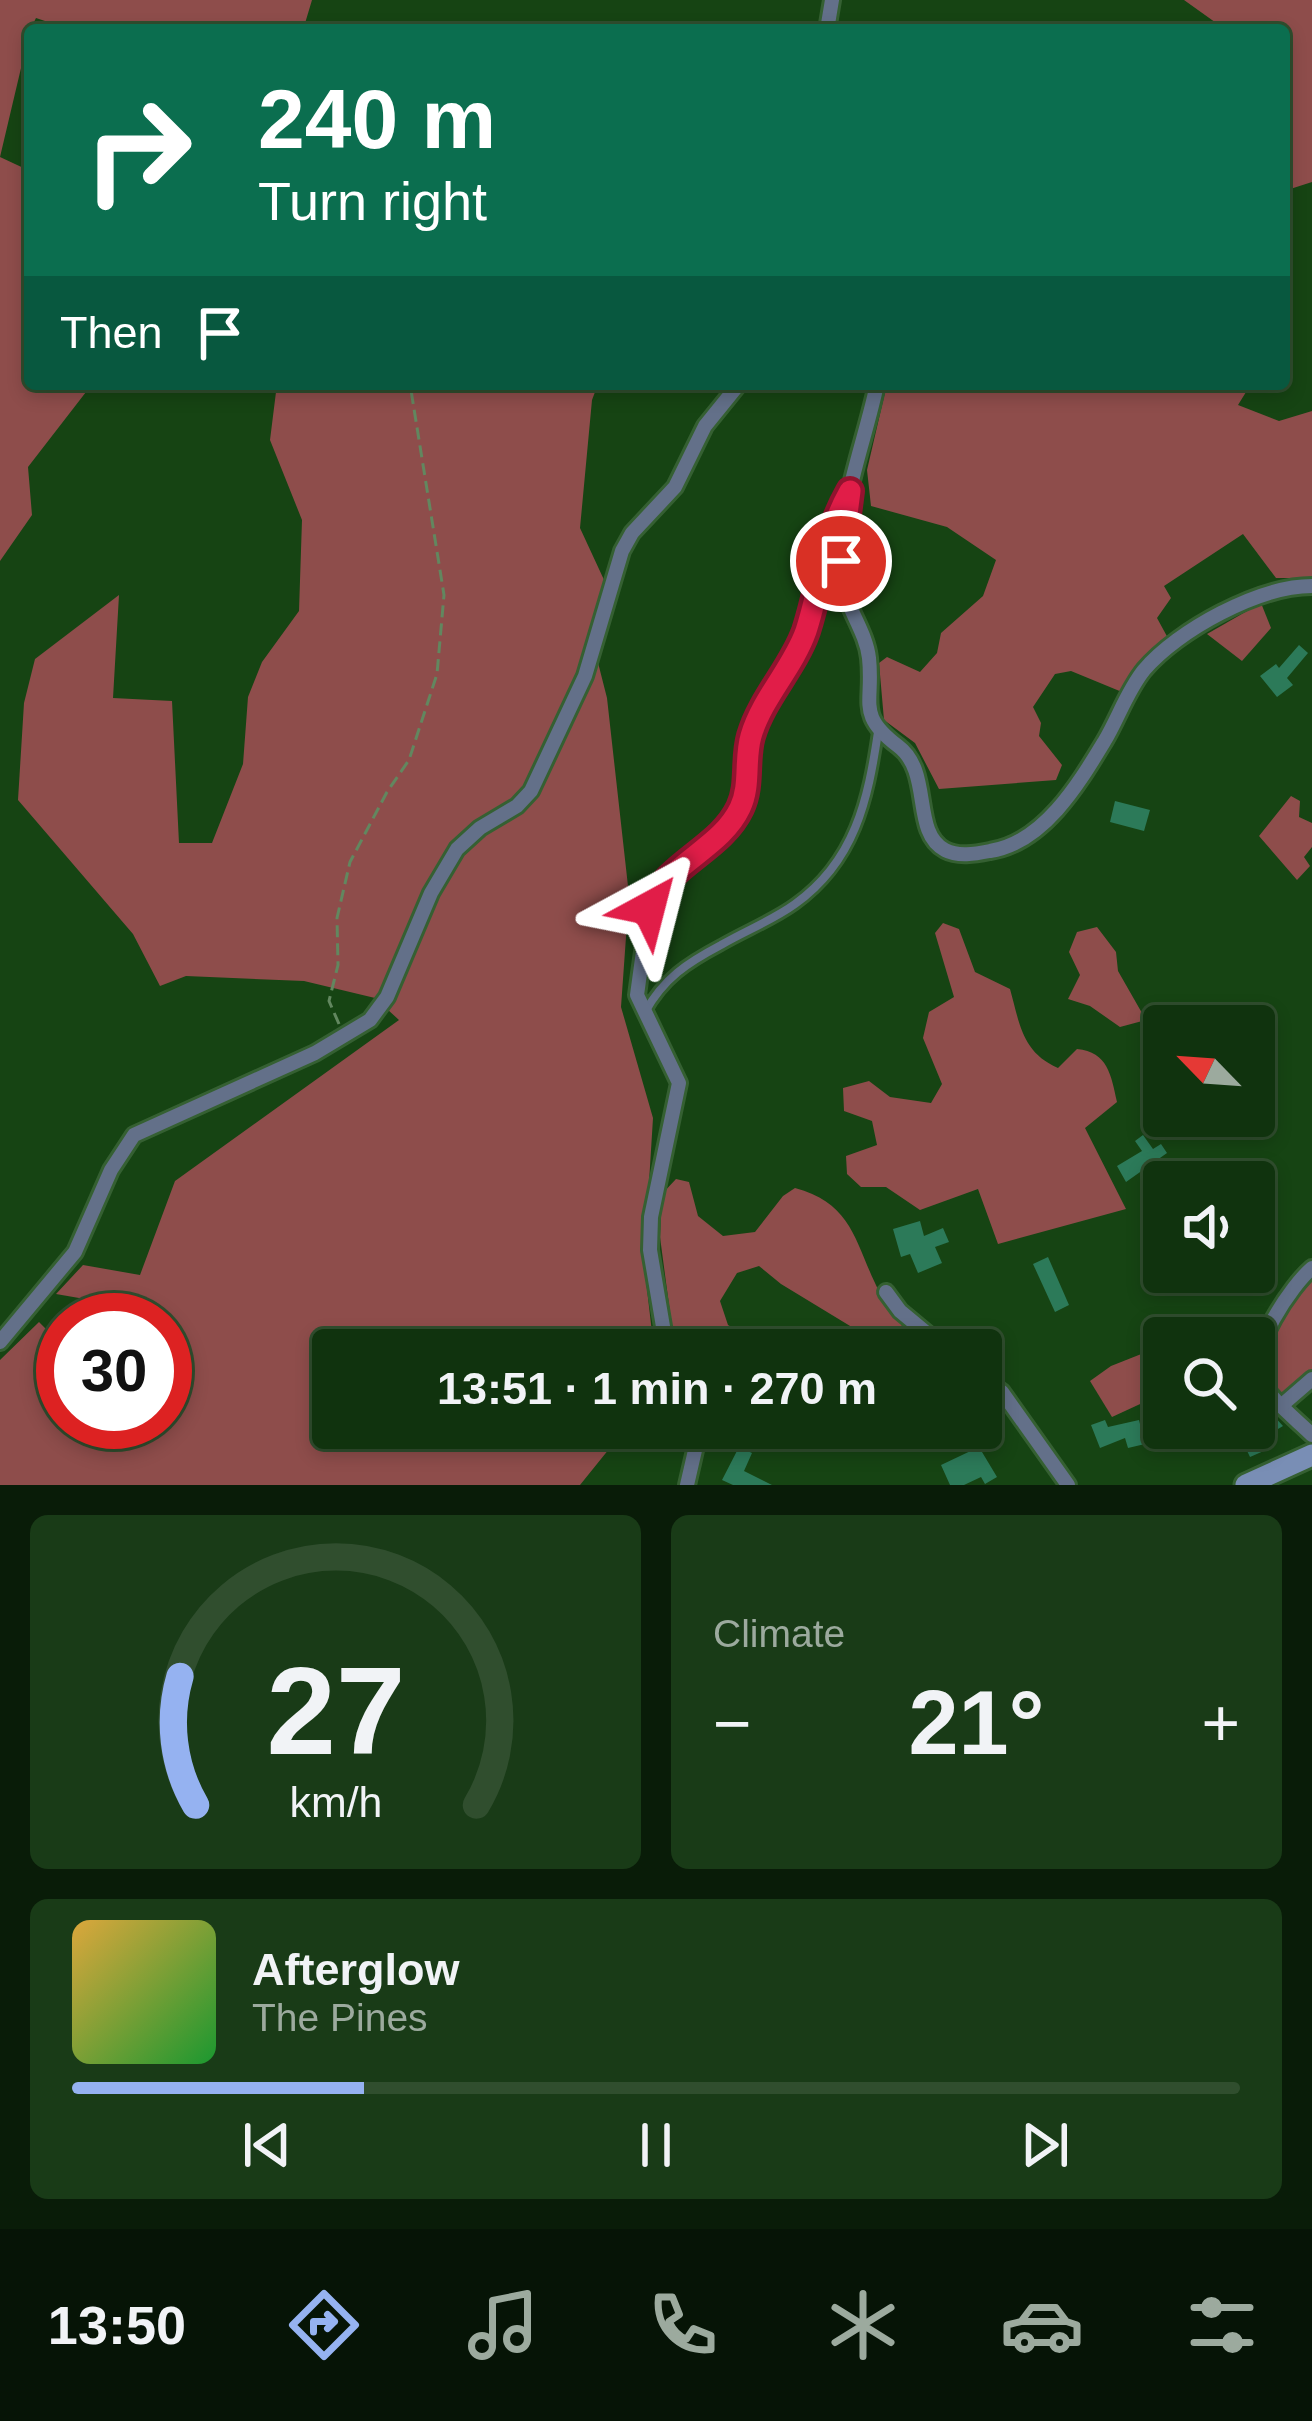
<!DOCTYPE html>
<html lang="en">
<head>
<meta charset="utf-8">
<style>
  body { margin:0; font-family:Helvetica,sans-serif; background:#193b17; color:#f1f3f6; height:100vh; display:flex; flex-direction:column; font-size:45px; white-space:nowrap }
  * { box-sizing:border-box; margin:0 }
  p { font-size:39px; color:#9caa9e }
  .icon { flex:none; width:66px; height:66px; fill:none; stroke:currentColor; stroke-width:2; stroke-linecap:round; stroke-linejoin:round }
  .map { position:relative; height:1485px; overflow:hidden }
  .sheet { display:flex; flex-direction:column; gap:30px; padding:30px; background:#091c08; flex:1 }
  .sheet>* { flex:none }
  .guide { position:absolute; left:24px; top:24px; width:1266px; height:366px; border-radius:12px; box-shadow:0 6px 18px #0003,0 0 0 3px #304e2e; background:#0b6e4f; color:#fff; overflow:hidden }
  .needle { width:78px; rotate:295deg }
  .fabs { position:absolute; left:1143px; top:1005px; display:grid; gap:24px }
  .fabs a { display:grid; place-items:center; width:132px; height:132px; border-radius:12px; background:#10330e; box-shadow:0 6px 18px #0003,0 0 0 3px #304e2e; font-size:60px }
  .speed { position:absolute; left:36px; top:1293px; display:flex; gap:24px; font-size:60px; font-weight:700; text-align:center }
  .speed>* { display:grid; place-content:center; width:156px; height:156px; border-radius:50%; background:#10330e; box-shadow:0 6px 18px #0003,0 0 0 3px #304e2e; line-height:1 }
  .speed .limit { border:18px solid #d22; background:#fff; color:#111 }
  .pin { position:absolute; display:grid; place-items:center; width:102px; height:102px; color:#fff; margin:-51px; border:6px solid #fff; border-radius:50%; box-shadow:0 3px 12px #0007 }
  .me { position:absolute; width:132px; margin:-66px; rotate:38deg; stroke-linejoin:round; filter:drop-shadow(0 0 9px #0008) }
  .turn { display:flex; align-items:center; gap:42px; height:252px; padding:0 36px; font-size:54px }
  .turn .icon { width:156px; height:156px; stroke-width:2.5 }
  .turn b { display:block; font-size:84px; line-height:102px }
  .then { display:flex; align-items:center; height:114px; padding:0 36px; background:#0003; gap:24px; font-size:45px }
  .big { font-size:90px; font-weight:600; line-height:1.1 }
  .sheet .tile { flex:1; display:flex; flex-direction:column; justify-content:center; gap:18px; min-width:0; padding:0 42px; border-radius:18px; background:#193b17 }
  .sheet .dial { align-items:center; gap:0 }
  .dial svg { height:312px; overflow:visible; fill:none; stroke:#304e2e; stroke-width:7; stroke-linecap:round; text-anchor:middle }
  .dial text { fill:#f1f3f6; stroke:none }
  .song { display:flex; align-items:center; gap:36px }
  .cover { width:144px; height:144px; border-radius:18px; background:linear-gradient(135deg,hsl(40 70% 55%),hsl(130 70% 35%)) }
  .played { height:12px; border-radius:6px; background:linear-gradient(90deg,#95b2f1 25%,#304e2e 25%) }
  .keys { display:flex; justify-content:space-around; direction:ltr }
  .heat { display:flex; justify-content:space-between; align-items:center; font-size:66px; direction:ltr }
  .sheet .tiles { flex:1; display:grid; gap:30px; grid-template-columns:1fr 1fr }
  .tile:last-child { grid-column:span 2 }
  .trip { position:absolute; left:312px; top:1329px; width:690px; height:120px; border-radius:12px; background:#10330e; box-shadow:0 6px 18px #0003,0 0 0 3px #304e2e; font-weight:600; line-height:120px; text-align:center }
  .tabs { display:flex; height:192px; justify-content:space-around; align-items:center; background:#061406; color:#9caa9e }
  .tabs .icon { width:84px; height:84px }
  .tabs .on { color:#95b2f1 }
  .tabs b { font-size:54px; color:#f1f3f6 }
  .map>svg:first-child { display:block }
</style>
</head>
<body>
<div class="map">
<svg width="1312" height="1485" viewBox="0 0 1312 1485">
  <rect width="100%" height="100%" fill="#164413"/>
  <!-- green -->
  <g fill="#8e4d4b">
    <path d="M0,0H312L303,30H72L36,18L30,30L0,157L30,171V384H87L86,392L28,467L32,515L0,561Z"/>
    <path d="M1184,0H1312V182L1284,191V30H1226Z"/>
    <path d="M277,384H598L592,400L580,528L611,595L592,639L607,698L629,895L621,1007L653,1118L644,1263L654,1350H333V1428H626L580,1485H0V1360L39,1322L49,1332L63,1335V1422H165V1320H107L102,1302L56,1294L83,1265L140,1275L175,1181L399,1020L375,998L304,981L186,976L160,986L133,934L18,800L24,703L35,659L119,595L113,698L172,701L179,843H212L243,764L248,697L262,662L299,611L302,520L270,440Z"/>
    <path d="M887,384H1251L1238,405L1279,421L1312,411V578H1276L1243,534L1164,586L1171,598L1157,618L1169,640L1142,660L1122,692L1071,671L1055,674L1033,707L1041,723L1039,736L1062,765L1056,780L939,789L915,743L884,720L879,663L887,657L920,672L937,653L941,633L983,596L996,560L947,527L871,506L867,470Z"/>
    <path d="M1261,603L1271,628L1242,661L1207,634Z"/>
    <path d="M1291,796L1300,801L1299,817L1312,823V847L1304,857L1310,866L1297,880L1259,836Z"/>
    <path d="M943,923L959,929L975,972L1010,989C1020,1025 1022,1052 1058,1068L1077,1049C1108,1052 1111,1075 1117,1102L1085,1128L1126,1209L998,1244L978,1189L920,1210L886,1187H861L847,1174L846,1156L877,1145L872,1121L844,1111L843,1088L869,1081L890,1097L931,1103L942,1084L923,1038L929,1012L954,997L935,933Z"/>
    <path d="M1097,927L1116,952L1118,971L1146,1020L1120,1027L1090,1006L1068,999L1080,975L1069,952L1077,932Z"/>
    <path d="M676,1179L689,1182L698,1216L723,1236L755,1232L783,1196L795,1188C855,1204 855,1246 880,1293C885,1304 896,1314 904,1323L883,1346L781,1284L759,1266L737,1273L720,1301L728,1325L769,1350H675L660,1237L662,1194Z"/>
    <path d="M1312,1278V1371L1280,1396C1274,1389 1265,1381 1264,1372C1259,1341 1293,1300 1312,1278Z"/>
    <path d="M1164,1345V1393L1112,1417L1090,1381L1111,1366Z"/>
  </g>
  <!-- building -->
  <g fill="#2c7a59">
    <path d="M1299,645L1308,653L1287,678L1293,685L1277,697L1260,676L1276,664L1279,668Z"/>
    <path d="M1115,801L1150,810L1144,831L1110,822Z"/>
    <path d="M1143,1135L1153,1149L1161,1144L1167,1153L1126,1182L1117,1166L1142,1151L1135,1141Z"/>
    <path d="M920,1221L924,1236L943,1228L949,1242L935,1247L942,1263L918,1273L910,1254L901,1257L893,1229Z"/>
    <path d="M1048,1257L1069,1305L1055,1312L1033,1264Z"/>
    <path d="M1254,1394L1283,1426L1261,1439L1266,1450L1250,1457L1238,1432L1254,1428Z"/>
    <path d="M991,1413L1001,1435L971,1450L959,1428H981V1418Z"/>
    <path d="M1105,1420L1108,1427L1139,1420L1145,1444L1128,1448L1125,1438L1100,1448L1091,1425Z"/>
    <path d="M739,1447L752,1453L744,1471L772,1485H733L722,1480Z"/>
    <path d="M979,1447L997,1477L985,1484L981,1477L964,1485H950L941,1465Z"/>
  </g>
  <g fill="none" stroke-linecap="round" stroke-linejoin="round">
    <defs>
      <path id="service" d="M645,1012C664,978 687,963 721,945C745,931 773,920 795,904C855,861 868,800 878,732"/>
      <g id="minor">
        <path d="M827,30L832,0"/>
        <path d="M877,384C864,447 834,516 842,581C846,608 866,631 869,658C874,704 856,714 898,746C933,772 911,832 945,850C958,857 975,854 990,851C1043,843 1078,785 1104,742C1118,719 1127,691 1144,670C1178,630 1259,586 1312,586"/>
        <path d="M1312,1268C1291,1286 1248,1349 1260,1378C1269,1399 1296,1419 1312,1435"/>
        <path d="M886,1292L900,1311L947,1350"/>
        <path d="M0,1342L75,1252L111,1170L134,1135L315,1053L370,1020L387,997L431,893L457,849L480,828L517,806L531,791L585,676L622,551L632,533L675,487L705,426L739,384"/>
        <path d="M667,1350L650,1250L651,1217L679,1083L637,995L649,908L667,876L727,828L739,811L748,779L752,733L805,632L822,559L842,505"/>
        <path d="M981,1376L1002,1392L1068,1485"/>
        <path d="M1282,1405L1312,1379"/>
        <path d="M687,1485L696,1446L695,1428"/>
      </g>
      <path id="secondary" d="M1246,1485L1312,1455"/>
    </defs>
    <!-- service casing -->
    <use href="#service" stroke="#356032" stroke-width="14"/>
    <!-- minor casing -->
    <use href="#minor" stroke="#356032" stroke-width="20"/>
    <!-- secondary casing -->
    <use href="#secondary" stroke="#356032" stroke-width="27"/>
    <!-- path -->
    <path stroke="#62875f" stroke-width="3" stroke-dasharray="12 6" stroke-linecap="butt" d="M339,1024L329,1001L338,965L337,918L350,862L387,792L409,760L437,674L444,595L410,384"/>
    <!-- service -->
    <use href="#service" stroke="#637089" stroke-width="8"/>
    <!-- minor -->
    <use href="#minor" stroke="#637089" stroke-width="14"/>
    <!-- secondary -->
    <use href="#secondary" stroke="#798eb5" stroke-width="21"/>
  </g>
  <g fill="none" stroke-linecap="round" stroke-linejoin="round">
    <defs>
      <path id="route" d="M649,908C667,863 720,850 740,808C751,785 744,760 751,736C762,698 793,668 806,631C822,582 823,539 850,491L841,561"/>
    </defs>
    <!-- route casing -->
    <use href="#route" stroke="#92132f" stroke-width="30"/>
    <!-- route -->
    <use href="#route" stroke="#e11d48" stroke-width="21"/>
  </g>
</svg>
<div class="fabs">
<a><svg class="needle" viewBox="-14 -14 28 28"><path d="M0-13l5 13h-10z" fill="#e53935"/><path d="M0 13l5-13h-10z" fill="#9caa9e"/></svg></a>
<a><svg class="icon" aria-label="sound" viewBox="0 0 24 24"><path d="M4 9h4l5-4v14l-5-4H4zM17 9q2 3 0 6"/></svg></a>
<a><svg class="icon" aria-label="search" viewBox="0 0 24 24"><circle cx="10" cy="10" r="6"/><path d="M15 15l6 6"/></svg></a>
</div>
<div class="speed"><div class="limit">30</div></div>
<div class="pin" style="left:841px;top:561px;background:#d93025"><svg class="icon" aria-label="arrive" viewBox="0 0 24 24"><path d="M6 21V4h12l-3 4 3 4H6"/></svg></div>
<svg class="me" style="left:649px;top:908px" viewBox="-20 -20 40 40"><path d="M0-17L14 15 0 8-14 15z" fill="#e11d48" stroke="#fff" stroke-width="4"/></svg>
<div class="trip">13:51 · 1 min · 270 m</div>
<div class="guide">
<div class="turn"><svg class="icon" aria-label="right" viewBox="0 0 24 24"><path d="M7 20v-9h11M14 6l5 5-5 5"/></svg><div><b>240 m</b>Turn right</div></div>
<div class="then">Then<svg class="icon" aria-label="arrive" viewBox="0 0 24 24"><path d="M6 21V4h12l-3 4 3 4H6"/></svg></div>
</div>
</div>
<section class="sheet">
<div class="tiles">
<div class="tile dial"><svg viewBox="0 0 100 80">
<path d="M14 69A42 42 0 1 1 86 69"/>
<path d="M14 69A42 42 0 0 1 10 36" stroke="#95b2f1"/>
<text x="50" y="56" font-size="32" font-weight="700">27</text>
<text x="50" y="72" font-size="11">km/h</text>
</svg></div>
<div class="tile"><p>Climate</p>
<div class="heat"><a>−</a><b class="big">21°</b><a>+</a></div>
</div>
<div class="tile">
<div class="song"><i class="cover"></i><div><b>Afterglow</b><p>The Pines</p></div></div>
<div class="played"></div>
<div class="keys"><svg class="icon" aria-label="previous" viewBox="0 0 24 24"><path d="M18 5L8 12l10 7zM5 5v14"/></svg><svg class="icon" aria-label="pause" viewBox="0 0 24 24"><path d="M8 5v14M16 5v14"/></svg><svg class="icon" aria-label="next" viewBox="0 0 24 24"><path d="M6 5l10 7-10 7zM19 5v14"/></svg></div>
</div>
</div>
</section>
<nav class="tabs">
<b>13:50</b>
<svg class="icon on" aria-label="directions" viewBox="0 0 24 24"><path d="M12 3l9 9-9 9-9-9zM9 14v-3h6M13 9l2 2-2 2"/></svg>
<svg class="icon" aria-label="music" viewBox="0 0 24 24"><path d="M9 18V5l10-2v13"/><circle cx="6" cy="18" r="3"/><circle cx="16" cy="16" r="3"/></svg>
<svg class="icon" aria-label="phone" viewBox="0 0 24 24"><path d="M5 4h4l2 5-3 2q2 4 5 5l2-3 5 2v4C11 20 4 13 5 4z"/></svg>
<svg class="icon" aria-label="climate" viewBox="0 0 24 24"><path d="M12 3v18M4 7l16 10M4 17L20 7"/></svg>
<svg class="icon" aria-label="car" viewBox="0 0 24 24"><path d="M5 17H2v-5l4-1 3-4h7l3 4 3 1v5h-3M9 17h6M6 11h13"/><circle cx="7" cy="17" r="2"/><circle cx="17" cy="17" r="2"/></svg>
<svg class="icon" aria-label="filters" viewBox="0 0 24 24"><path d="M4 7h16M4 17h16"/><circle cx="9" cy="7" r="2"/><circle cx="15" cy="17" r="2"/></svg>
</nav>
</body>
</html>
